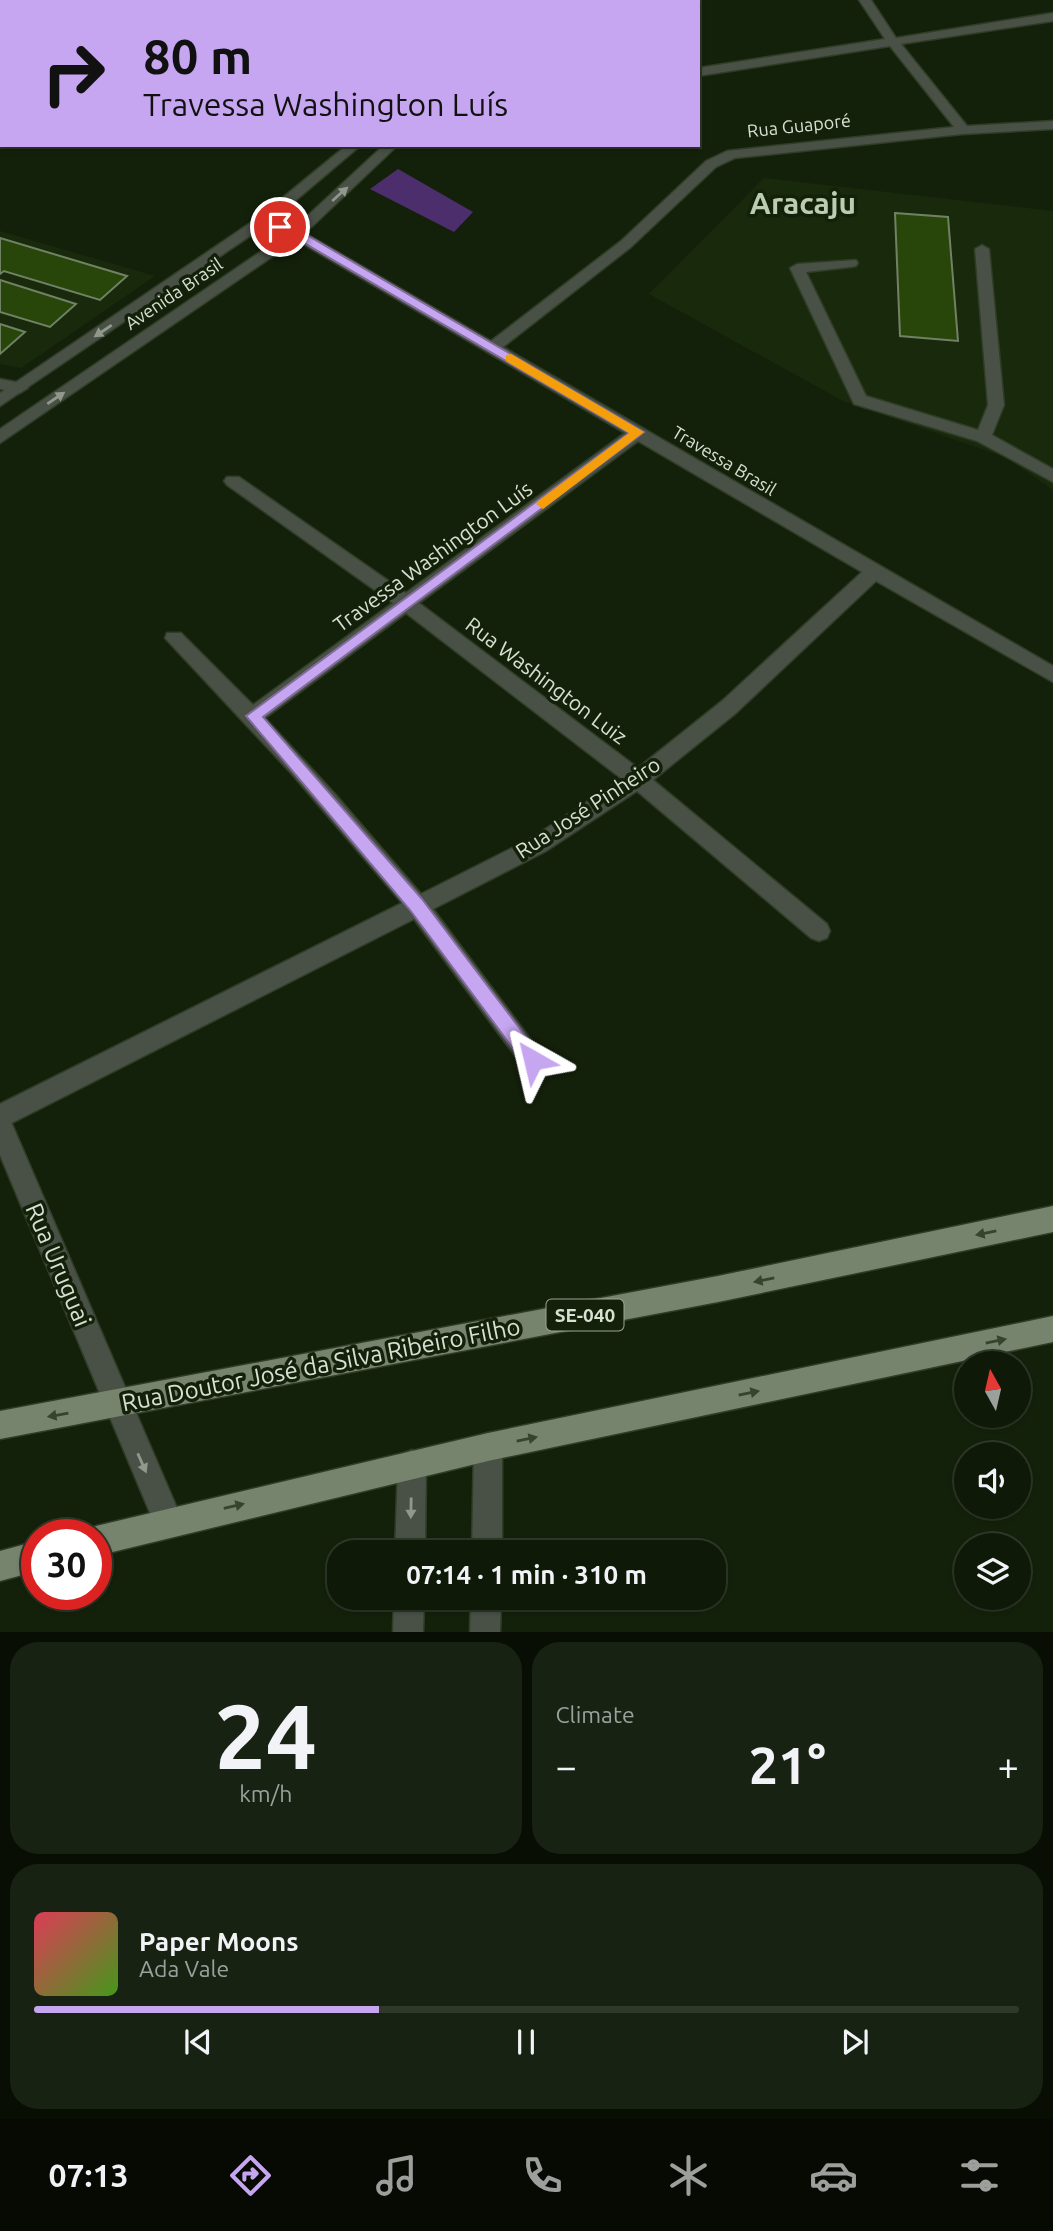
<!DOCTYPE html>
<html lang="en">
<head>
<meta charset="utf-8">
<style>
  body { margin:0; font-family:Ubuntu,sans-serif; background:#182212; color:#f1f3f6; height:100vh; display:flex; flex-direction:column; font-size:26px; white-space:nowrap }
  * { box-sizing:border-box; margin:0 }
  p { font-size:23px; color:#9ba09c }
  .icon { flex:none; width:38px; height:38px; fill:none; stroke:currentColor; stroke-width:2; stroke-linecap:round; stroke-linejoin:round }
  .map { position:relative; height:1632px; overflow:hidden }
  .sheet { display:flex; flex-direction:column; gap:10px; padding:10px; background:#080e04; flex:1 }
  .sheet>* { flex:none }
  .top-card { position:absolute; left:0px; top:0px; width:700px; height:147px; box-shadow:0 2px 5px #0004,0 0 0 2px #2f3829; background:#c6a6f0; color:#111; overflow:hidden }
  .needle { width:46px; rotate:352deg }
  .fabs { position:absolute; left:954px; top:1351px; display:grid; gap:14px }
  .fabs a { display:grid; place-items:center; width:77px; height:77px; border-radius:50%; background:#0f1908; box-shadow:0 2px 5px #0004,0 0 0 2px #2f3829; font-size:35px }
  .speed { position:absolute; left:21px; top:1519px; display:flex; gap:14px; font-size:35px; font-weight:700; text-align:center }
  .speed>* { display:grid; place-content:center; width:91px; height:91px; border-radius:50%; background:#0f1908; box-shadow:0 2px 5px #0004,0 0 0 2px #2f3829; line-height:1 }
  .speed .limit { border:10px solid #d22; background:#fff; color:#111 }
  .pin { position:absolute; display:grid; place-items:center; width:60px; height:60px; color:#fff; margin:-30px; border:4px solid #fff; border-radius:50%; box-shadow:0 2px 7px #0007 }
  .me { position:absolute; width:77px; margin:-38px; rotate:323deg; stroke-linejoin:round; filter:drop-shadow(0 0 5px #0008) }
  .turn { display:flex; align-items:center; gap:24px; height:147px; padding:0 28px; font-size:32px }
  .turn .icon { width:91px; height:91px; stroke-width:2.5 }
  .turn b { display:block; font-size:49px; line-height:60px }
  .big { font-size:52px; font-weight:700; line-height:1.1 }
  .sheet .card { flex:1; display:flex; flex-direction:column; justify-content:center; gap:10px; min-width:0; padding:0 24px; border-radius:28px; background:#182212 }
  .sheet .dial { align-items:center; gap:0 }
  .dial b { font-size:91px; line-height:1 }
  .song { display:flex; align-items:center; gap:21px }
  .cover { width:84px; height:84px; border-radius:10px; background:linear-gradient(135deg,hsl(350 70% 55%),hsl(100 70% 35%)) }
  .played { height:7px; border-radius:4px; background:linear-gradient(90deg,#c6a6f0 35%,#2f3829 35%) }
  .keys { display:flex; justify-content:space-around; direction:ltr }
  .heat { display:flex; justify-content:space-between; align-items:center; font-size:38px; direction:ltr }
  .sheet .tiles { flex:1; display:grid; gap:10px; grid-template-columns:1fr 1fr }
  .card:last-child { grid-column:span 2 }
  .trip { position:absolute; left:327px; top:1540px; width:399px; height:70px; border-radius:28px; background:#0f1908; box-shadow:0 2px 5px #0004,0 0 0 2px #2f3829; font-weight:700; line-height:70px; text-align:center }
  .tabs { display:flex; height:112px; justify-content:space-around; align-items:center; background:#060a03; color:#9ba09c }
  .tabs .icon { width:49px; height:49px }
  .tabs .current { color:#c6a6f0 }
  .tabs b { font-size:32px; color:#f1f3f6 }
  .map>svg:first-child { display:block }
</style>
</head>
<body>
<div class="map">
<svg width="1053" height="1633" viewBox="0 0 1053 1633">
  <rect width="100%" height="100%" fill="#14210a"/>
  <!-- built -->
  <g fill="#19290c">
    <path d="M764,178L1053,211V490L1005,457L843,401L649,294Z"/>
    <path d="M0,231L155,276L21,368L0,364Z"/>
  </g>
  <!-- green -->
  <path fill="#4c2e6d" d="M398,169L473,212L454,232L370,189Z"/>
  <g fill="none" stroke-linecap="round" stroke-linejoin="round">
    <!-- stream -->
    <rect fill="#8b76a4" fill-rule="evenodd" x="405" y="0" width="6" height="2"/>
  </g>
  <!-- building -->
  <g fill="#28460a" stroke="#718166" stroke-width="2">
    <path d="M895,213L948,217L958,341L900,336Z"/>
    <path d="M0,238L127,276L100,300L4,271L0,274Z"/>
    <path d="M0,280L76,304L50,327L0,312Z"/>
    <path d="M0,324L25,332L0,354Z"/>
  </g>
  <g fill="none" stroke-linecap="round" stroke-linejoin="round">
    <defs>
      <path id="service" d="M982,245L989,249L1004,405L992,435L1053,469V482L977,441L854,404L790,268L797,264L856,260L858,263L856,266L851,267L806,272L866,396L978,430L988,405L975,249Z"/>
      <g id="minor">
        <path d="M48,0H60L47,2Z"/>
        <path d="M859,0H871L896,38L1053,13V21L901,44L967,126L1053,121V129L963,134L735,158L716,167L631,247L503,347L1053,666V682L876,581L736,713L653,780L827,924L830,931L827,938L819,941L811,938L637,791L546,851L433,909L540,1052L544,1060L540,1068L532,1071L524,1068L414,919L0,1129V1104L402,903L291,773L165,638L167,633H181L253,705L393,603L227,485L224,481L227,477H239L406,593L625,433L291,237L259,223V217H269L301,231L491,341L621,241L706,161L727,151L954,127L890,46L698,76V68L885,39ZM638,441L862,572L722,701L638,768L419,603ZM406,613L622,779L530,839L421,894L335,794L265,718Z"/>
        <path d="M2,121V132L0,133V122Z"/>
        <path d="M0,379L26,384L28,388L20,393L0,389Z"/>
        <path d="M488,1433L498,1437L502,1447V1552H472L474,1447L478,1437Z"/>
        <path d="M412,1450L422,1454L426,1464L425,1552H395L398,1464L402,1454Z"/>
        <path d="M394,1598H424L423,1633H393Z"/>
        <path d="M471,1598H501L500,1633H470Z"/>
      </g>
      <g id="tertiary">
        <rect x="387" y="0" width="12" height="2"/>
        <rect x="416" y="0" width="12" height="2"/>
        <path d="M347,145H361L269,223L0,406V393L259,217Z"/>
        <path d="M384,145H398L301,237L0,443V429L291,231Z"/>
        <path d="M0,1114L9,1117L183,1522L178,1532L168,1537L158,1532L0,1155Z"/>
      </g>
      <g id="primary">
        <path d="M1053,1206V1232L718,1302L0,1439V1411L718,1276Z"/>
        <path d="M1053,1316V1342L488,1461L96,1556V1535H84L86,1531L96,1526L488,1433Z"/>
        <path d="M37,1541V1571L0,1581V1551Z"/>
      </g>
    </defs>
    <!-- service casing -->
    <use href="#service" stroke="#2f3c26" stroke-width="3"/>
    <!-- minor casing -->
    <use href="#minor" stroke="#2f3c26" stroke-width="3"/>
    <!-- tertiary casing -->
    <use href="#tertiary" stroke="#2f3c26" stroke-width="3"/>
    <!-- primary casing -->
    <use href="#primary" stroke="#2f3c26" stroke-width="3"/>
    <!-- service -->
    <use href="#service" fill="#495045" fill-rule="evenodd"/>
    <!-- minor -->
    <use href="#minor" fill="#495045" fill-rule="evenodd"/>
    <!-- tertiary -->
    <use href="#tertiary" fill="#495045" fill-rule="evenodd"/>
    <!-- primary -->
    <use href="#primary" fill="#76836d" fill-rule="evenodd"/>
  </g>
  <!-- one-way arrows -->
  <defs><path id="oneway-solid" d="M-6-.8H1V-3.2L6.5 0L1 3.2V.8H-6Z" transform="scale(1.75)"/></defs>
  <g fill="#90988b">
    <use href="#oneway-solid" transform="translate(340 194) rotate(-42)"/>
    <use href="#oneway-solid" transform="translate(103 331) rotate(146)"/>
    <use href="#oneway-solid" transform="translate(56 398) rotate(-34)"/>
    <use href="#oneway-solid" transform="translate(142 1463) rotate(66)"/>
    <use href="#oneway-solid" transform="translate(411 1508) rotate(91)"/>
  </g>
  <g fill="#36432d">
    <use href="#oneway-solid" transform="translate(986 1233) rotate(168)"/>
    <use href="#oneway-solid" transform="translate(764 1280) rotate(168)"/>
    <use href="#oneway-solid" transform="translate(996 1341) rotate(-12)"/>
    <use href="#oneway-solid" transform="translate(749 1393) rotate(-12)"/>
    <use href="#oneway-solid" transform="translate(58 1415) rotate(170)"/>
    <use href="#oneway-solid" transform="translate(527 1439) rotate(-12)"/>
    <use href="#oneway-solid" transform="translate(234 1506) rotate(-13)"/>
  </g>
  <!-- route -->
  <path fill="#c6a6f0" stroke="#816c9c" stroke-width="2" d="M280,224L300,231L644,432L263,717L422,899L539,1054L542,1060L539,1066L533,1069L526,1066L410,910L246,716L629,433L292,236L276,229V225Z"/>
  <!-- slow -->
  <path fill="#f59e0b" d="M511,354L644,432L543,509L536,504L538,501L629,433L506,361V355Z"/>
  <g text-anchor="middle" stroke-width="7" stroke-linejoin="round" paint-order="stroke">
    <!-- far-street labels -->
    <g font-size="18" fill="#d7e0d1" stroke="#14210a">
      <text transform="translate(799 126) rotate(-6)" y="6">Rua Guaporé</text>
      <text transform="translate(174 294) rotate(-34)" y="6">Avenida Brasil</text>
      <text transform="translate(724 461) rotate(31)" y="6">Travessa Brasil</text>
    </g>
    <!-- shield labels -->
    <rect fill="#14210a" stroke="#9ca795" stroke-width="2" x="546.5" y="1299.5" width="77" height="31" rx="5"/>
    <g font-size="19" font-weight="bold" fill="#d7e0d1">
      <text x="585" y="1322">SE-040</text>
    </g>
    <!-- street labels -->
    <g font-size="21" fill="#d7e0d1" stroke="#14210a">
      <text transform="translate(433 557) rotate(-36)" y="7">Travessa Washington Luís</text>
      <text transform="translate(546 681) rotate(37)" y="7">Rua Washington Luiz</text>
      <text transform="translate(588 808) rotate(-33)" y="7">Rua José Pinheiro</text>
    </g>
    <!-- near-street labels -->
    <g font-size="24" fill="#d7e0d1" stroke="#14210a">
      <text transform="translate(58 1265) rotate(67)" y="8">Rua Uruguai</text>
      <text transform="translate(321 1365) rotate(-11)" y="8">Rua Doutor José da Silva Ribeiro Filho</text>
    </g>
    <!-- far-town labels -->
    <g font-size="30" font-weight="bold" fill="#bbcdb0" stroke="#14210a">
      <text x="803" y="214">Aracaju</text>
    </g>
  </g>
</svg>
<div class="fabs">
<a><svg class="needle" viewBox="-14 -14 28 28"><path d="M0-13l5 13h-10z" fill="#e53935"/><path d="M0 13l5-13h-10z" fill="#9ba09c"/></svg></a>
<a><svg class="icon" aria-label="sound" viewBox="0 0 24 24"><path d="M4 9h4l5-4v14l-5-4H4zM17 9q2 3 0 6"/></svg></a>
<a><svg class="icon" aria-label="layers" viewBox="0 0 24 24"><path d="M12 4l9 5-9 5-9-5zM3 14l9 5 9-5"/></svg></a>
</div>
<div class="speed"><div class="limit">30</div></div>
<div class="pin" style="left:280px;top:227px;background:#d93025"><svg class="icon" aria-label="arrive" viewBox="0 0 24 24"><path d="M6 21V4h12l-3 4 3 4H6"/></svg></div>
<svg class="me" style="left:533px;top:1060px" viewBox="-20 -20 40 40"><path d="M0-17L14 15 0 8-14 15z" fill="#c6a6f0" stroke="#fff" stroke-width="4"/></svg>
<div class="trip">07:14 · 1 min · 310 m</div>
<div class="top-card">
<div class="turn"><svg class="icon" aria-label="right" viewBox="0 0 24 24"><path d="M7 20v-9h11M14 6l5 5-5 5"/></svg><div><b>80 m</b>Travessa Washington Luís</div></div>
</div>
</div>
<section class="sheet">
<div class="tiles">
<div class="card dial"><b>24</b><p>km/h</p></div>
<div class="card"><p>Climate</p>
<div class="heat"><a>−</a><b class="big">21°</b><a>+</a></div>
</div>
<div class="card">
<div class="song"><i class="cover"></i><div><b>Paper Moons</b><p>Ada Vale</p></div></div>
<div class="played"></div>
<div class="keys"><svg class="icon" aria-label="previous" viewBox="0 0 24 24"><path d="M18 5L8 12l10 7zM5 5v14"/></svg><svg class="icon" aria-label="pause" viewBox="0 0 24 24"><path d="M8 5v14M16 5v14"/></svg><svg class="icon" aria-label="next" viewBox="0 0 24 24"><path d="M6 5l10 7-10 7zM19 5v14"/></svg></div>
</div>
</div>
</section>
<nav class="tabs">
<b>07:13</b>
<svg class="icon current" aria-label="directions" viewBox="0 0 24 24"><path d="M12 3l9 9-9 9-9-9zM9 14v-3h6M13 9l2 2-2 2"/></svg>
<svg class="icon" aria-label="music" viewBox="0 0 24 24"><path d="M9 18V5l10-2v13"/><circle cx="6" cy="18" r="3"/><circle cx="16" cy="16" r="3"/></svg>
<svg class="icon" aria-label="phone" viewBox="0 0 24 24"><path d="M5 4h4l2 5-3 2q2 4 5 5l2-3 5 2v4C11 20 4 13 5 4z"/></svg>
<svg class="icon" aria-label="climate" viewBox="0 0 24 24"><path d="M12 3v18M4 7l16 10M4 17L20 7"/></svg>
<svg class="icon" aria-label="car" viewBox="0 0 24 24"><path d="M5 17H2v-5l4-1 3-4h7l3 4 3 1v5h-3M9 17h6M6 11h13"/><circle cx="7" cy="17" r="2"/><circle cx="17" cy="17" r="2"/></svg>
<svg class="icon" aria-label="filters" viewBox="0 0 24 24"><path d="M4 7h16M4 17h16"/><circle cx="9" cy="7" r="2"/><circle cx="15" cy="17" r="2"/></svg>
</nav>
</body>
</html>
